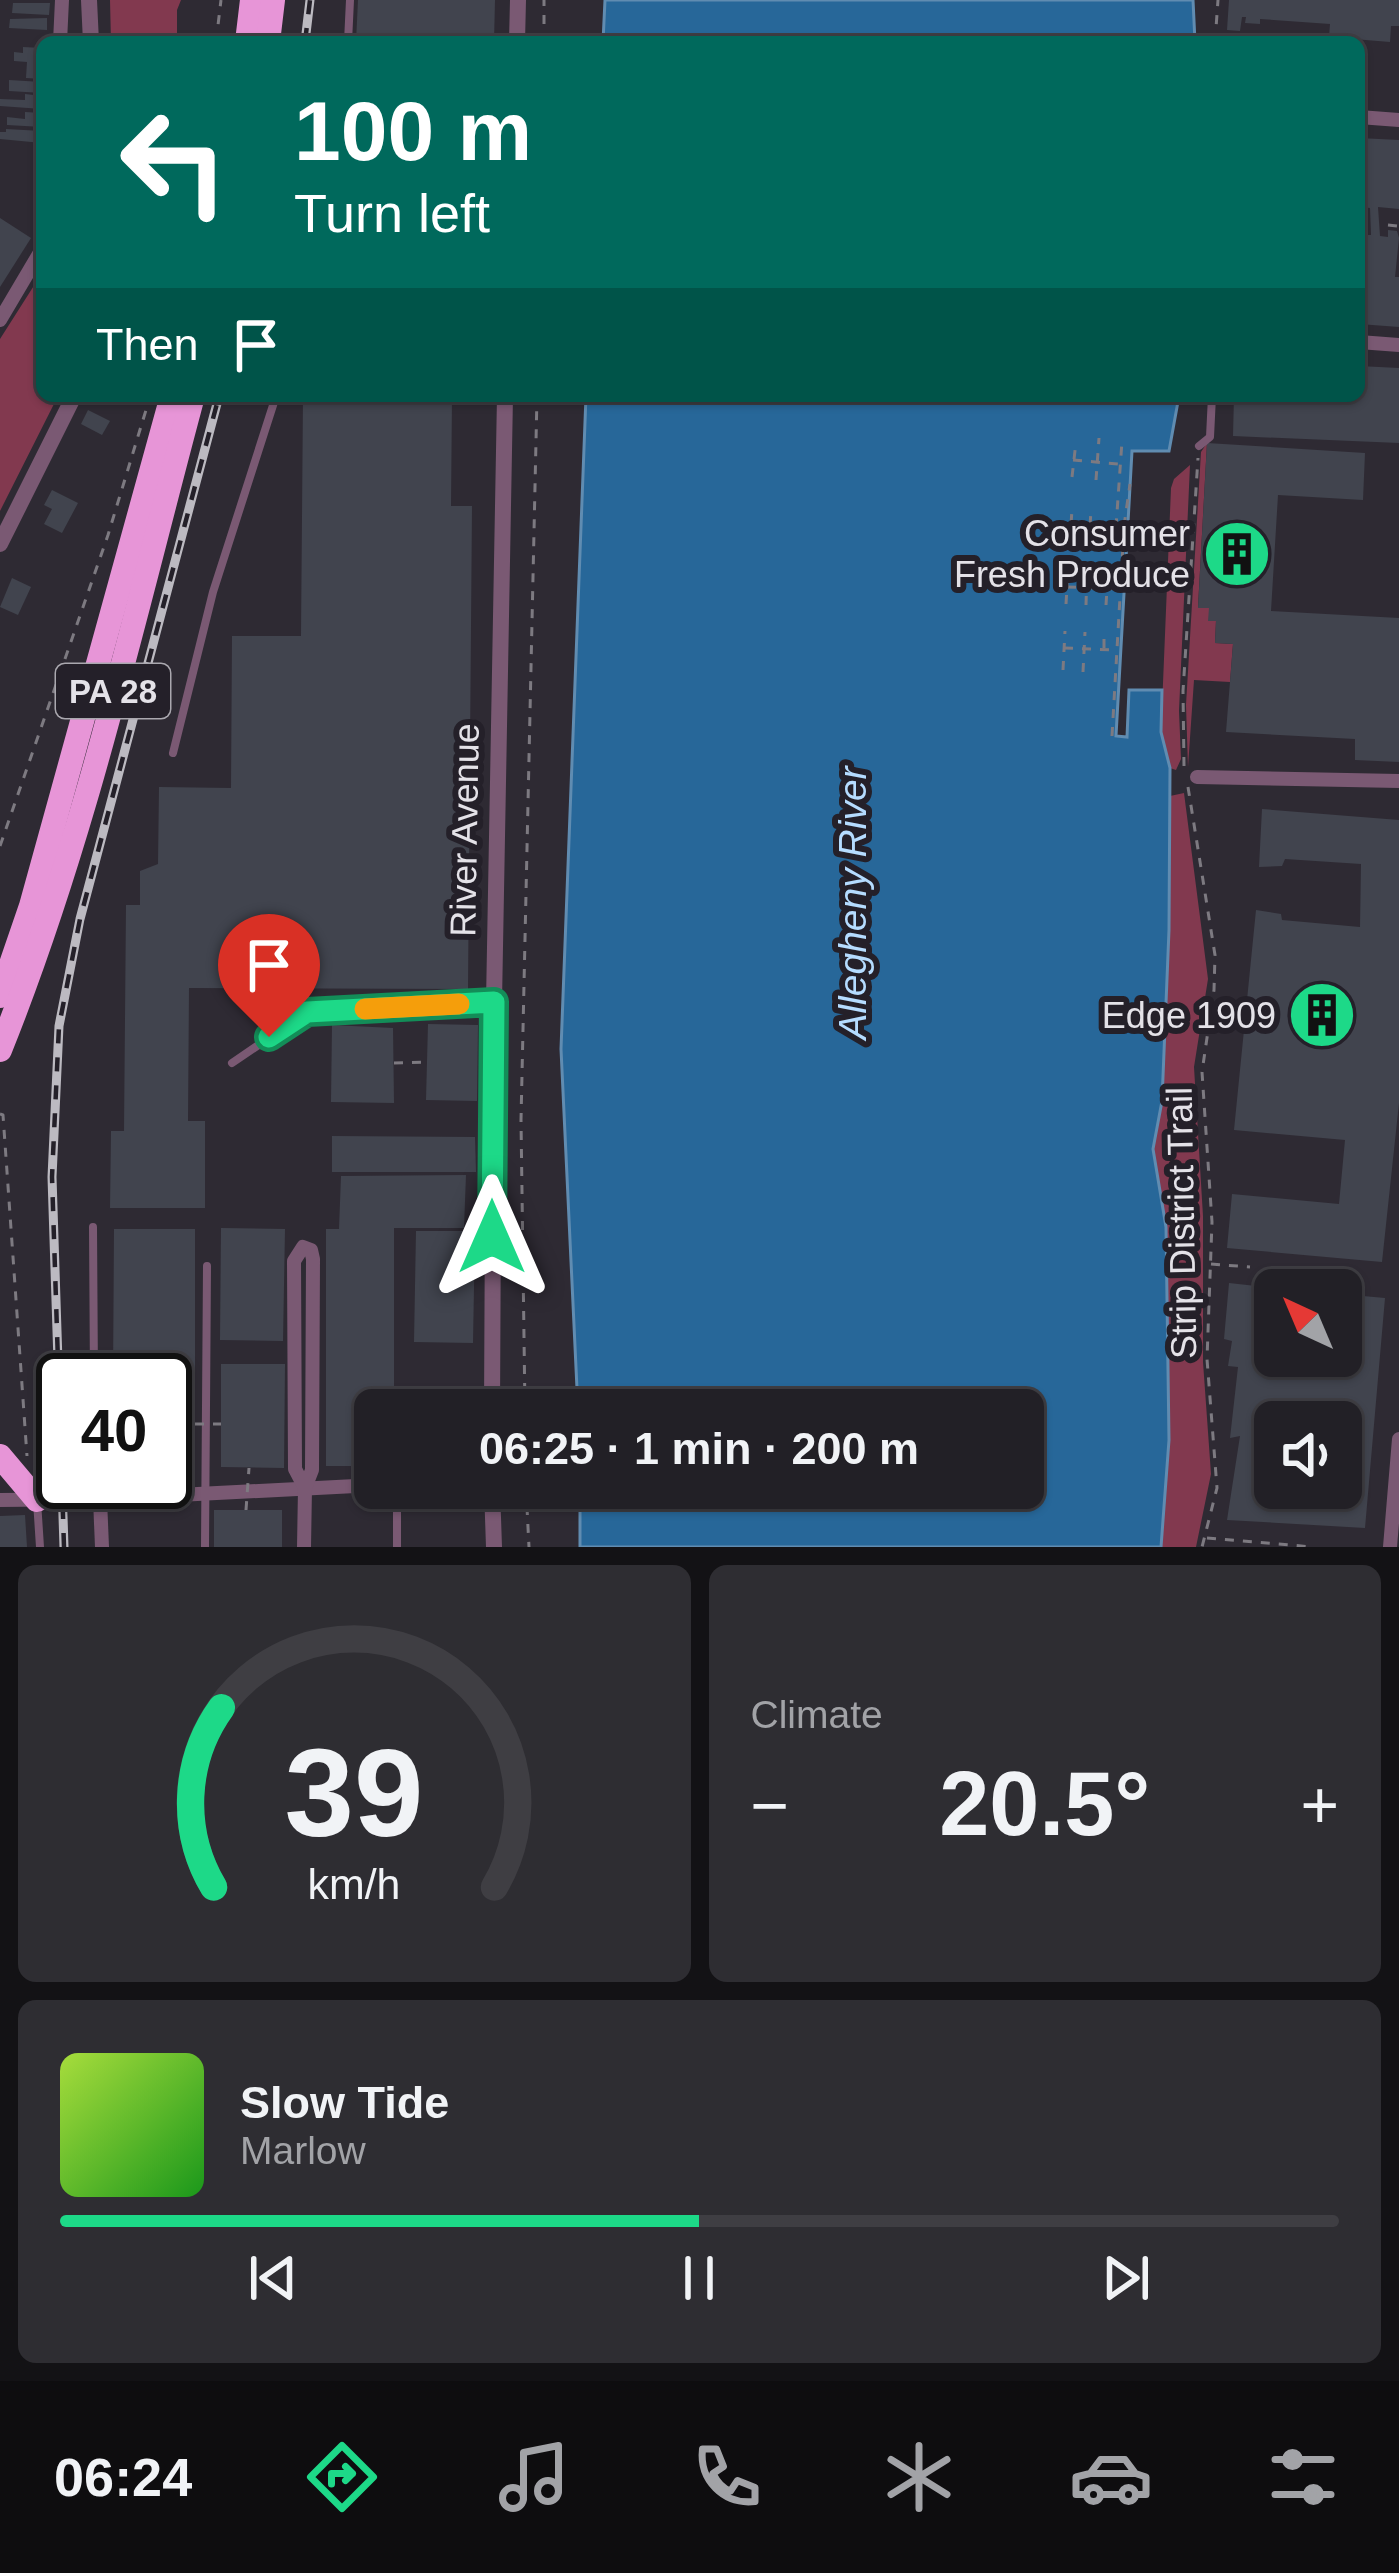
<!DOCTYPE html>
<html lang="en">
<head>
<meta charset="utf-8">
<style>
  body { margin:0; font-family:Helvetica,sans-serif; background:#2e2d32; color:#f1f3f6; height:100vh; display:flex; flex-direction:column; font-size:45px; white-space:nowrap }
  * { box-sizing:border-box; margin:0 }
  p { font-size:39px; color:#a2a3a7 }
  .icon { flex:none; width:66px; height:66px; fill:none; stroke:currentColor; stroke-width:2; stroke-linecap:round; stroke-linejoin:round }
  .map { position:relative; height:1547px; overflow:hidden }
  .drawer { display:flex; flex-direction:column; gap:18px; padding:18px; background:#131215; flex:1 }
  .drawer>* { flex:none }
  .banner { position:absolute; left:36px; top:36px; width:1329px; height:366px; border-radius:18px; box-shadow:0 3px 9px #0004,0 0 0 3px #3f3e43; background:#00695c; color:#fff; overflow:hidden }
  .needle { width:78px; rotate:316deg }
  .buttons { position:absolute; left:1254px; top:1269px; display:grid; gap:24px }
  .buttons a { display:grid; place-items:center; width:108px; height:108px; border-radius:18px; background:#222026; box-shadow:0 3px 9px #0004,0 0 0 3px #3f3e43; font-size:60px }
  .speed { position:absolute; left:36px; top:1353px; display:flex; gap:24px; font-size:60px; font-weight:700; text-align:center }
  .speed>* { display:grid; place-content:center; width:156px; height:156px; border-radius:50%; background:#222026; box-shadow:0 3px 9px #0004,0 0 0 3px #3f3e43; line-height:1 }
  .speed .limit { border:6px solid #111; border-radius:18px; background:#fff; color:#111 }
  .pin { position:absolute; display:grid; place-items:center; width:102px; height:102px; color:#fff; margin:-123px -51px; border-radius:50% 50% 50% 0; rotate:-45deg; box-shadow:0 0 12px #0007 }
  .pin .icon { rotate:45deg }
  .me { position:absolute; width:132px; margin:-66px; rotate:0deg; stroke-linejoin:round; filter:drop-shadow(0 0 9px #0008) }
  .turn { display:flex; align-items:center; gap:42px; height:252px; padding:0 60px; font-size:54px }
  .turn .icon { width:156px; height:156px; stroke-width:2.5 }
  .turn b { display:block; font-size:84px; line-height:102px }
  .then { display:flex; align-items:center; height:114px; padding:0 60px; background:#0003; gap:24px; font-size:45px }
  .big { font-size:90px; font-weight:600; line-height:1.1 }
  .drawer .tile { flex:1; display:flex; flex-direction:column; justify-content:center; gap:18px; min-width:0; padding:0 42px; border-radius:18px; background:#2e2d32 }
  .drawer .dial { align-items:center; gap:0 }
  .dial svg { height:312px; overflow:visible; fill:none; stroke:#3f3e43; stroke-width:7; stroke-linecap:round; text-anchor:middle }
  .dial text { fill:#f1f3f6; stroke:none }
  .song { display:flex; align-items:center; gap:36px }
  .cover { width:144px; height:144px; border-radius:18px; background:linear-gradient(135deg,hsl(80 70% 55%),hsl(120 70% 35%)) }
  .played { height:12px; border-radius:6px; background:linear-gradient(90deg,#1dd988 50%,#3f3e43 50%) }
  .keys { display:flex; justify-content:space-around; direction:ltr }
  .heat { display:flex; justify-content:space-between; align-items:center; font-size:66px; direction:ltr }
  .drawer .tiles { flex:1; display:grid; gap:18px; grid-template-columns:1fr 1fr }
  .tile:last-child { grid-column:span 2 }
  .trip { position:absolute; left:354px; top:1389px; width:690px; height:120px; border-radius:18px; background:#222026; box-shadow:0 3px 9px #0004,0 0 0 3px #3f3e43; font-weight:600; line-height:120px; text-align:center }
  .dock { display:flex; height:192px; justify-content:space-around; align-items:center; background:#0e0d0f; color:#a2a3a7 }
  .dock .icon { width:84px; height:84px }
  .dock .current { color:#1dd988 }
  .dock b { font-size:54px; color:#f1f3f6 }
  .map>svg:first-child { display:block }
</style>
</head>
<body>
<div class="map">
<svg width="1399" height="1547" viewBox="0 0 1399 1547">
  <rect width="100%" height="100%" fill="#2e2a33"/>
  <!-- green -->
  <g fill="#82394f">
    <path d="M110,0H181L177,10V42H111Z"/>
    <path d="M42,273V396H58L0,511V339Z"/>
    <path d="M1207,443L1198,607L1209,608L1216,621L1215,643L1233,644L1230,682L1194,680L1188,767L1186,705L1201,452Z"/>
    <path d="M1190,465L1179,711L1181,759L1176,770L1170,768L1161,732L1171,488L1174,479Z"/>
    <path d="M1184,793L1208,979L1194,1067L1203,1216V1362L1211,1474L1196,1547H1161L1169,1440L1166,1227L1153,1149L1162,1101L1169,930L1170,796Z"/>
  </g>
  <!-- water -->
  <g fill="#276799" stroke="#608cb1" stroke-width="3">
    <path d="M605,0H1193L1195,42H603Z"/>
    <path d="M586,396H1179L1169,451H1132L1116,736L1127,737L1129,690H1162L1161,732L1170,768L1169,930L1162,1101L1153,1149L1166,1227L1169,1440L1161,1547H580V1488H1023V1410H578L561,1049Z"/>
  </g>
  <!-- building -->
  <g fill="#41444e" fill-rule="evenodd">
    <path d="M358,0H495L494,42H356Z"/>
    <path d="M1229,0H1399V26H1391L1390,42L1329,37L1330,24L1260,19V24L1245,23L1246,17H1242L1240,31L1227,30Z"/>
    <path d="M13,3H50L49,15L12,13Z"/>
    <path d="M47,18V30L9,28L10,19Z"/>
    <path d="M23,47L42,48V79L26,78L27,62L14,61V52L23,53Z"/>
    <path d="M9,80L42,82V93L9,91Z"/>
    <path d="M25,94L42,96V109L0,106V99L25,100Z"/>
    <path d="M25,112L42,113V127L7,125V117L25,119Z"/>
    <path d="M6,129L42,131V143L0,139V132H6Z"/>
    <path d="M1359,138L1399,140V209L1378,207L1380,236L1388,237V230L1397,231L1399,238L1395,277H1399V327L1359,324V235H1371L1370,208L1359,207Z"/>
    <path d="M0,218L31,238L0,287Z"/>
    <path d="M1359,366L1399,368V443L1233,436L1234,396H1359Z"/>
    <path d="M303,396H452L451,506H472L468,989L189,988L188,1121H205V1208H110L111,1131H124L126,905H140V871L158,864L159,787L231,788L232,636H301Z"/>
    <path d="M88,410L110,421L102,435L81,424Z"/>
    <path d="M1207,443L1365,453L1363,500L1278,495L1271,611L1399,618V762L1355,760V739L1226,732L1233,644L1215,643L1216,621H1208L1209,608H1198Z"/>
    <path d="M52,490L78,503L62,533L44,524L52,509L44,505Z"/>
    <path d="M12,578L31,587L18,615L0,607Z"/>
    <path d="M1262,809L1399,820V1103L1382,1262L1227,1248L1232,1194L1339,1204L1345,1140L1234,1130L1256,910L1281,914L1282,920L1360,927L1361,864L1285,859L1282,866L1259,867Z"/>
    <path d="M428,1024L478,1025L477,1101L426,1100Z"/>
    <path d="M332,1025L393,1028L394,1103L331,1102Z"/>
    <path d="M332,1136L475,1137L476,1172H332Z"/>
    <path d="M466,1175L464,1228H394V1410H375V1466H326V1229H339L341,1176Z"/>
    <path d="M221,1228L285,1229L283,1341L220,1340Z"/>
    <path d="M114,1229H195V1473H165V1380H113Z"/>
    <path d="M416,1231H475L473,1343L414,1342Z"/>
    <path d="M1229,1283L1275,1288V1356H1341V1294L1385,1298L1365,1528L1227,1520L1240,1436L1230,1438L1238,1367L1228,1366L1232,1341L1224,1339ZM1275,1422H1341V1488H1275Z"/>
    <path d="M221,1364H285L284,1468L221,1467Z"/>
    <rect x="214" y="1510" width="68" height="37"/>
    <path d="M25,1515L27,1547H0V1516Z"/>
  </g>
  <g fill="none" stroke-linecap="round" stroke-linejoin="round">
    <!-- path -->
    <g stroke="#7d7a81" stroke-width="3" stroke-dasharray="9 9" stroke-linecap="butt">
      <path d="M216,42L221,0"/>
      <path d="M544,42V0"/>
      <path d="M1215,42L1218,0"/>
      <path d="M1388,225L1398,226"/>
      <path d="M1073,460L1118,464"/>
      <path d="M1072,477L1076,442"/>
      <path d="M1096,480L1099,438"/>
      <path d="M1071,525L1114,527"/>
      <path d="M1124,526L1130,484"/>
      <path d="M1070,541L1072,509"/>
      <path d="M1089,543L1091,510"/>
      <path d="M1109,543L1110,527"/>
      <path d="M1067,587L1118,589"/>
      <path d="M1066,604L1068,571"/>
      <path d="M1086,605L1087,572"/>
      <path d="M1106,605L1108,573"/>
      <path d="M1064,648L1115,650"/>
      <path d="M1104,648V634"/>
      <path d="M1063,670L1065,631"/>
      <path d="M1083,672L1085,632"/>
      <path d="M1112,736L1124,528L1116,527L1122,441"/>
      <path d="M1184,766L1183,691L1198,458"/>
      <path d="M1188,787L1215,955L1214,990L1202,1072L1212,1222L1207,1359L1217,1488L1202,1547"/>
      <path d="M0,846L108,535L146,410"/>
      <path d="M394,1063L427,1062"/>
      <path d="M0,1114L3,1115L27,1456"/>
      <path d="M1211,1264L1250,1267"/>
      <path d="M525,1410L521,1120L537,396"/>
      <path d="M526,1488L529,1547"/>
      <path d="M1207,1538L1313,1547"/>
    </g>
    <!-- service -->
    <g stroke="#7a5973" stroke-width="8">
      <path d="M348,42L350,0"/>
      <path d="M1199,446L1210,437L1212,396"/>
      <path d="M173,753L213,592L276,396"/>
      <path d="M232,1063L307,1012L490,1002"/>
      <path d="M93,1227L94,1380"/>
      <path d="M424,1410L430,1396H451L455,1410"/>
      <path d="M397,1488V1547"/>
      <path d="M37,1501L40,1547"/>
      <path d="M205,1547L207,1266"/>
    </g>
    <!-- minor -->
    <g stroke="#7a5973" stroke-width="14">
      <path d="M60,42L62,0"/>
      <path d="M1359,117L1399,120"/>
      <path d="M0,320L42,249"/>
      <path d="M1359,342L1399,345"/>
      <path d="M1197,777L1399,781"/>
      <path d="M100,1499L102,1547"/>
      <path d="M0,1500L100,1499L375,1485"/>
      <path d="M304,1547L305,1488L312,1470L313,1259L311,1250L303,1247L294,1261L295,1469L305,1488"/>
      <path d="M1390,1547L1399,1439"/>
    </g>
    <!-- tertiary -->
    <g stroke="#7a5973" stroke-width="16">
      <path d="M89,0L91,42"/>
      <path d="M517,42L518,0"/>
      <path d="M0,544L74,396"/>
      <path d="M492,1410L494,1002L505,396"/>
      <path d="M492,1488L494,1547"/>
    </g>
    <!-- motorway -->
    <g stroke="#e795d7" stroke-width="24">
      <path d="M247,42L252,0"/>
      <path d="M268,42L273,0"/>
      <path d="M0,996L31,906L172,396"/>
      <path d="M0,1050C85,839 134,615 193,396"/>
      <path d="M0,1456L37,1500"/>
    </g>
    <defs>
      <g id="rail">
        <path d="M305,42L310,0"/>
        <path d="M64,1547L52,1177L59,1026L80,919L219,396"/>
      </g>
    </defs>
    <!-- rail casing -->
    <use href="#rail" stroke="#bcbac1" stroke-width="9"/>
    <!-- rail -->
    <use href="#rail" stroke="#242029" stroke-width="4.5" stroke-dasharray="14" stroke-linecap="butt"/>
    <!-- path-bridge -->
    <g stroke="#7d7a81" stroke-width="3" stroke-dasharray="9 9" stroke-linecap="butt">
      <path d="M195,1424H221"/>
      <path d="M246,1510L249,1468"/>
    </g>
  </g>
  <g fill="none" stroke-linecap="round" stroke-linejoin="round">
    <defs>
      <path id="route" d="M269,1037L307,1012L494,1002L492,1237"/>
    </defs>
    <!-- route casing -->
    <use href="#route" stroke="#138d58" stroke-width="30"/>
    <!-- route -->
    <use href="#route" stroke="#1dd988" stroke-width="21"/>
    <!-- slow -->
    <path stroke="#f59e0b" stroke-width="21" d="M365,1009L459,1004"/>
  </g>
  <!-- icons -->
  <defs>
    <symbol id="building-disc" viewBox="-11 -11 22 22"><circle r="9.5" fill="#1dd988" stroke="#242029"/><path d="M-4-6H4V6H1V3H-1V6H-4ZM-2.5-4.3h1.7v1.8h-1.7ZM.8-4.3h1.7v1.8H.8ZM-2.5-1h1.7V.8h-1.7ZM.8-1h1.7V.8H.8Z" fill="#111"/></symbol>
  </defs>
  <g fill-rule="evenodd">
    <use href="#building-disc" x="1199" y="516" width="76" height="76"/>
    <use href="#building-disc" x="1284" y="977" width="76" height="76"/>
  </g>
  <g text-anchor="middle" stroke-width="12" stroke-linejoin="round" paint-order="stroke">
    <!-- shield labels -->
    <rect fill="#242029" stroke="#aaa8af" stroke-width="3" x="56" y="664" width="114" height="54" rx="9"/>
    <g font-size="33" font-weight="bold" fill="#e4e2e8">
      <text x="113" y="703">PA 28</text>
    </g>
    <!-- poi labels -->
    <g font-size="36" fill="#e4e2e8" stroke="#242029" text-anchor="end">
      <text x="1190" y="546">Consumer<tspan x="1190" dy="41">Fresh Produce</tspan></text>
      <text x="1276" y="1028">Edge 1909</text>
    </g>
    <!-- street labels -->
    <g font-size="36" fill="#e4e2e8" stroke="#242029">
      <text transform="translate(464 830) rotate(-89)" y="13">River Avenue</text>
      <text transform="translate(1181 1223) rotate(-91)" y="13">Strip District Trail</text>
    </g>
    <!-- water labels -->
    <g font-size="39" font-style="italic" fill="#b5dcff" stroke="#242029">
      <text transform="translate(852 903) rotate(-90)" y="14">Allegheny River</text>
    </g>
  </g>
</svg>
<div class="buttons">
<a><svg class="needle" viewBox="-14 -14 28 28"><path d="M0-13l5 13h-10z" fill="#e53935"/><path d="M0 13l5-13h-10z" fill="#a2a3a7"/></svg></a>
<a><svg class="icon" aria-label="sound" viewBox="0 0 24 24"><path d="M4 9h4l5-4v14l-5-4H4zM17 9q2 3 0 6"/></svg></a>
</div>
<div class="speed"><div class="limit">40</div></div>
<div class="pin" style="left:269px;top:1037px;background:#d93025"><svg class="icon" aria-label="arrive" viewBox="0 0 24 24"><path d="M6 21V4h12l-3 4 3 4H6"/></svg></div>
<svg class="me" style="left:492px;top:1237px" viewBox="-20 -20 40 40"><path d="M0-17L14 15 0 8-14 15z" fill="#1dd988" stroke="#fff" stroke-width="4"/></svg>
<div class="trip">06:25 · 1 min · 200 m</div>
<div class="banner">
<div class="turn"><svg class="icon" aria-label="left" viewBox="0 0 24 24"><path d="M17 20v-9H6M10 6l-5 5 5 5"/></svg><div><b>100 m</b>Turn left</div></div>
<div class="then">Then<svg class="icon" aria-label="arrive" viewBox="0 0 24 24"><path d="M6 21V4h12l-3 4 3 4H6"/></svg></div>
</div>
</div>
<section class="drawer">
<div class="tiles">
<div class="tile dial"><svg viewBox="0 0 100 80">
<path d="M14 69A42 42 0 1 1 86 69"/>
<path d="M14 69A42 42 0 0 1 16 23" stroke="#1dd988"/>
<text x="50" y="56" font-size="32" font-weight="700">39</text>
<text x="50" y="72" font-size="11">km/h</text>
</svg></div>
<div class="tile"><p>Climate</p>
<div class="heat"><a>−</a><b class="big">20.5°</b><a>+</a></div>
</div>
<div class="tile">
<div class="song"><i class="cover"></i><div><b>Slow Tide</b><p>Marlow</p></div></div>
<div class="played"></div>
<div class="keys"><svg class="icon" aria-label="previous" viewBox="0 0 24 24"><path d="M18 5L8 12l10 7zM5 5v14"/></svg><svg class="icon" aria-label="pause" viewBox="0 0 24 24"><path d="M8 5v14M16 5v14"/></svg><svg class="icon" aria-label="next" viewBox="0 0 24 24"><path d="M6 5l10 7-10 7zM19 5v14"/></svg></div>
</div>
</div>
</section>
<nav class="dock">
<b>06:24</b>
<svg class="icon current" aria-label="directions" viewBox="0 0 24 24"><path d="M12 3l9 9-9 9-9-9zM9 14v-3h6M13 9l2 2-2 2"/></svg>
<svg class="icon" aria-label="music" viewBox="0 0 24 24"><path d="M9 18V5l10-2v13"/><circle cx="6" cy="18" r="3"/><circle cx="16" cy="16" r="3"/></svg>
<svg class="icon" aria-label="phone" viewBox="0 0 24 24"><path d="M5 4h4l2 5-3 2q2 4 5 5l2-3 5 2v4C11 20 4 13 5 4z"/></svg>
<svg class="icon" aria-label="climate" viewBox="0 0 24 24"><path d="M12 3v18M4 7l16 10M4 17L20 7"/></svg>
<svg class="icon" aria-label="car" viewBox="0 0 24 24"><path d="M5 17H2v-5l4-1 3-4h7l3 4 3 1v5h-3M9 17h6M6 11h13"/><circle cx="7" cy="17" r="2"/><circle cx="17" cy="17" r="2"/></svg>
<svg class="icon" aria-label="filters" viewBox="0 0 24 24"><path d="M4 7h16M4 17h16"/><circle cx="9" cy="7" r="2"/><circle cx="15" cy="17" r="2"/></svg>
</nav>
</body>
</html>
